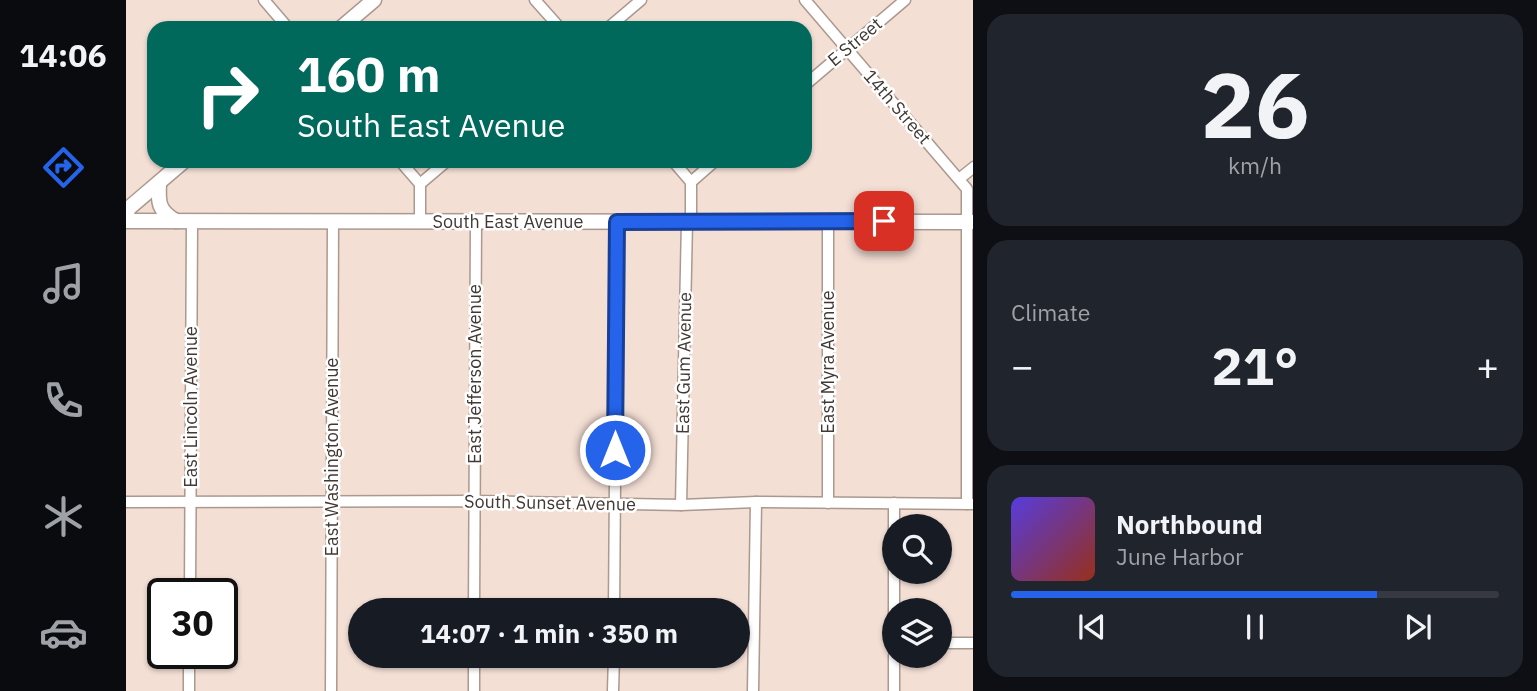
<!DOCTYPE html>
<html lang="en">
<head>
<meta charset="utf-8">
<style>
  body { margin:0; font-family:"IBM Plex Sans",sans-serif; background:#20242c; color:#f1f3f6; height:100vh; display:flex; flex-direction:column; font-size:26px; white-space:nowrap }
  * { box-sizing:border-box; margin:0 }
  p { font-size:23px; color:#9ea1a6 }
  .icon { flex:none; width:38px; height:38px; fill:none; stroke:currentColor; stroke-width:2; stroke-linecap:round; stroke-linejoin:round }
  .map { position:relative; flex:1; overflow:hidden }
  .details { display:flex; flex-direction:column; gap:14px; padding:14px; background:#0d0f14; width:564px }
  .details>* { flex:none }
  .top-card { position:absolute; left:21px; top:21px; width:665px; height:147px; border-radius:21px; box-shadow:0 2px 5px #0004; background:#00695c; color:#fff; overflow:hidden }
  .fabs { position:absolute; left:756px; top:514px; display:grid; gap:14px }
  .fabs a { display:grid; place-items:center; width:70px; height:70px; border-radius:50%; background:#171b24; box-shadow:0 2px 5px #0004; font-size:35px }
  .speed { position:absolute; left:21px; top:578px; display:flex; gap:14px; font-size:35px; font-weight:700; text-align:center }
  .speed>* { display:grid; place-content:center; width:91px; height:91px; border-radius:50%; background:#171b24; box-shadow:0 2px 5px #0004; line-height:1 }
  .speed .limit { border:4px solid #111; border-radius:10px; background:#fff; color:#111 }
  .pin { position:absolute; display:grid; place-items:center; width:60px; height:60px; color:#fff; margin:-30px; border-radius:14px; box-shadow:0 4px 10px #0006 }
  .me { position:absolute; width:77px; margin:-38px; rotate:0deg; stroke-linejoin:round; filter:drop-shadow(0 0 5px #0008) }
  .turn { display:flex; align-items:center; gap:24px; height:147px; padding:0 35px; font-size:32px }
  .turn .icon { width:91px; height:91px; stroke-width:2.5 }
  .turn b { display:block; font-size:49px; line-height:60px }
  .big { font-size:52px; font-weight:700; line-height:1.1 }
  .details .tile { flex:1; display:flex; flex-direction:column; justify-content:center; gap:10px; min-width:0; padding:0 24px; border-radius:21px; background:#20242c }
  .details .dial { align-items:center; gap:0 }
  .dial b { font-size:91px; line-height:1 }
  .song { display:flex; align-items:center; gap:21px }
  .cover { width:84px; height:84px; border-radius:10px; background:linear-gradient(135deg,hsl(250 70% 55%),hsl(10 70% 35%)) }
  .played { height:7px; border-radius:4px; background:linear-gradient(90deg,#2563eb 75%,#363941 75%) }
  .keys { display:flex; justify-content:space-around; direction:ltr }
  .heat { display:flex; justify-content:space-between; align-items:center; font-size:38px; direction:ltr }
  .trip { position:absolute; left:222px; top:598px; width:402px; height:70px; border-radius:35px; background:#171b24; box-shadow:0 2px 5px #0004; font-weight:700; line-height:70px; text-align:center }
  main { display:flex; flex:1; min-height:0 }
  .tabs { display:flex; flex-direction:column; width:126px; justify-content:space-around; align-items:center; background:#090b0e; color:#9ea1a6 }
  .tabs .icon { width:49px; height:49px }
  .tabs .active { color:#2563eb }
  .tabs b { font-size:32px; color:#f1f3f6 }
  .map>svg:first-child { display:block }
</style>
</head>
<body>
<main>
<nav class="tabs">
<b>14:06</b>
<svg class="icon active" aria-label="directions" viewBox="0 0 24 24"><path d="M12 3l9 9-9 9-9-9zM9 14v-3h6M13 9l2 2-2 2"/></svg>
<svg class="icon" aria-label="music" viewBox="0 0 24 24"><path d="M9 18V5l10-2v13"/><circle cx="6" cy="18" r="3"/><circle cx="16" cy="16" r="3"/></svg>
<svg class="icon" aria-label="phone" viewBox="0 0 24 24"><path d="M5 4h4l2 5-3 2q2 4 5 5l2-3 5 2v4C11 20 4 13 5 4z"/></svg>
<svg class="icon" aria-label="climate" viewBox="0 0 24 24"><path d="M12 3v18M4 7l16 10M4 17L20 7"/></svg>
<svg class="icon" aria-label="car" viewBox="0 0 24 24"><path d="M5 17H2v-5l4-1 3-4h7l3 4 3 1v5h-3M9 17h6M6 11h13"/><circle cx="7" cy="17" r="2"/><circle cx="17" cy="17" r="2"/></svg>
</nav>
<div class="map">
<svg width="848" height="691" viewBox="0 0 848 691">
  <rect width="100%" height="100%" fill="#f4dfd5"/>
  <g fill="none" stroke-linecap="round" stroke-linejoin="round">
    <defs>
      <g id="street">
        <path d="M138,0L162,28"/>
        <path d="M409,0L434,28"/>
        <path d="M679,0L841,189V504"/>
        <path d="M482,28L515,0"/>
        <path d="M679,85L779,0"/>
        <path d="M274,161L294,184V221"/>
        <path d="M547,161L565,182V221"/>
        <path d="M833,179L848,167"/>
        <path d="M565,182L589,161"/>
        <path d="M294,184L321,161"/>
        <path d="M0,502L348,501L555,505L630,502L848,504"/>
        <path d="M702,503V221"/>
        <path d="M768,503V627"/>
        <path d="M555,505L561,221"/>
        <path d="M64,593L66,222"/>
        <path d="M348,611L350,221"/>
        <path d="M488,611L491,222"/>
        <path d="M814,643H848"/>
        <path d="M63,691V653"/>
        <path d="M205,691L207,222"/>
        <path d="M348,691V656"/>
        <path d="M487,691L488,656"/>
        <path d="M627,691L630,502"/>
        <path d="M768,691V656"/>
      </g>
      <g id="secondary">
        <path d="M215,28L248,0"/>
        <path d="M33,183C32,202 32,211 50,221"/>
        <path d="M0,214L3,208L58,161"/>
        <path d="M0,221L848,222"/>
      </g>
    </defs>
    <!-- street casing -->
    <use href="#street" stroke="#ab988e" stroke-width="13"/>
    <!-- secondary casing -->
    <use href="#secondary" stroke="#ab988e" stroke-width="17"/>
    <!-- street -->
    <use href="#street" stroke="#fff" stroke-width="10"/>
    <!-- secondary -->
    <use href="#secondary" stroke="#fff" stroke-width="14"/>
  </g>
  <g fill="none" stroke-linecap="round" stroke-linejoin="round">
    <defs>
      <path id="route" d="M489,450L491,222L758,221"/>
    </defs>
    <!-- route casing -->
    <use href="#route" stroke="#184099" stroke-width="18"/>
    <!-- route -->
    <use href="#route" stroke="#2563eb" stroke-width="12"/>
  </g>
  <g text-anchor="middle" stroke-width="5" stroke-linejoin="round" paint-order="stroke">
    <!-- street labels -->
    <g font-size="18" fill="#413935" stroke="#fff">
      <text transform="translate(729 42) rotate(-40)" y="6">E Street</text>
      <text transform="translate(771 107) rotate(49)" y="6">14th Street</text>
      <text x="382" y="228">South East Avenue</text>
      <text transform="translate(702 362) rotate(-90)" y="6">East Myra Avenue</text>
      <text transform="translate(558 363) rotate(-89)" y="6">East Gum Avenue</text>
      <text transform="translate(349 374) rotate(-90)" y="6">East Jefferson Avenue</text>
      <text transform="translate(65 407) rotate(-90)" y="6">East Lincoln Avenue</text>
      <text transform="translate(206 457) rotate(-90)" y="6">East Washington Avenue</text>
      <text transform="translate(424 503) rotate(1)" y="6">South Sunset Avenue</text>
    </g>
  </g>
</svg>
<div class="fabs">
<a><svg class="icon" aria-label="search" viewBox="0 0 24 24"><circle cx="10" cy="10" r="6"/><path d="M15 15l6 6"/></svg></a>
<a><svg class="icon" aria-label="layers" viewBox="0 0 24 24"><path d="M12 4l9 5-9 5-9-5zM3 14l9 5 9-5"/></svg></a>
</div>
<div class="speed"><div class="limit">30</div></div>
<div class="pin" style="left:758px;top:221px;background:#d93025"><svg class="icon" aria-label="arrive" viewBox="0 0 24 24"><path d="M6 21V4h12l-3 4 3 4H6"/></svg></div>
<svg class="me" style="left:489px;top:450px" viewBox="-20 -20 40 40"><circle r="17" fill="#2563eb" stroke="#fff" stroke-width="3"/><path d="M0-11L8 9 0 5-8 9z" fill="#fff"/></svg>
<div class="trip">14:07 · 1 min · 350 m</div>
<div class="top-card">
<div class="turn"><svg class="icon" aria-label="right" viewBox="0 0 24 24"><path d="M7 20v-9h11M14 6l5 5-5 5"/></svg><div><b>160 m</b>South East Avenue</div></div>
</div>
</div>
<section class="details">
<div class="tile dial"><b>26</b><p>km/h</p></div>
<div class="tile"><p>Climate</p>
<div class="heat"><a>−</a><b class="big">21°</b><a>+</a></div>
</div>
<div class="tile">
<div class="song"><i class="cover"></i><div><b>Northbound</b><p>June Harbor</p></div></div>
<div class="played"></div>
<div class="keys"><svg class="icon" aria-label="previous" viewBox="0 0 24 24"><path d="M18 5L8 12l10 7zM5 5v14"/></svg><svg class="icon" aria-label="pause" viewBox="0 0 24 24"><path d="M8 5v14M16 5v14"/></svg><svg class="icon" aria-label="next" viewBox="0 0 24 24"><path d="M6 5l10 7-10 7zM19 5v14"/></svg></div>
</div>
</section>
</main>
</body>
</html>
